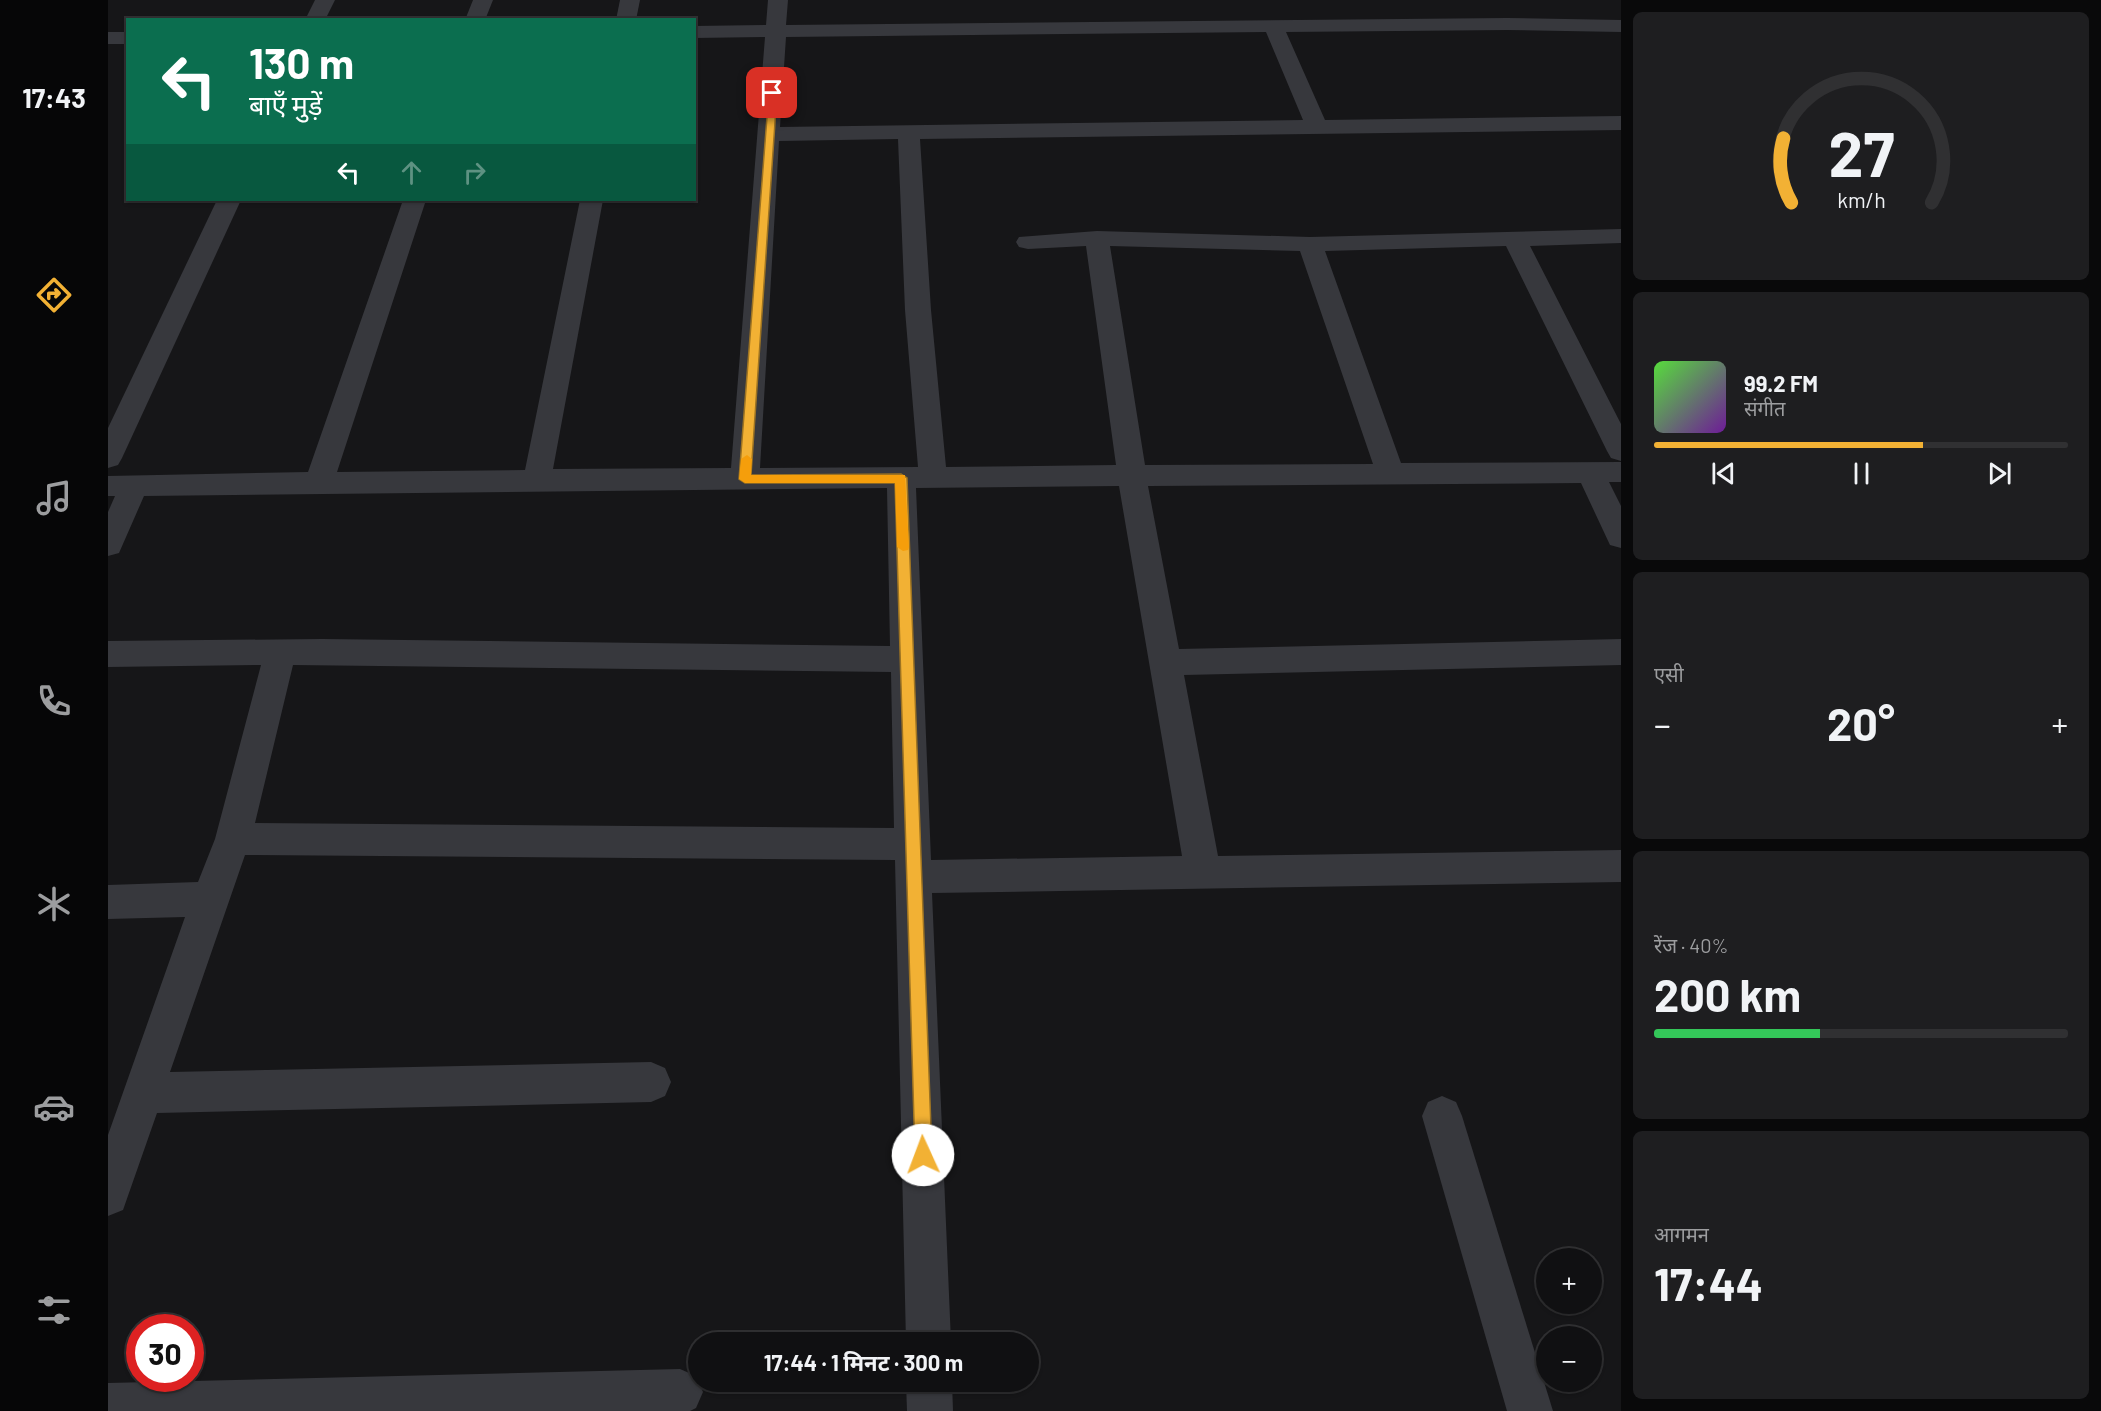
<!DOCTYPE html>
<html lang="hi">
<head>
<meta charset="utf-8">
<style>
  body { margin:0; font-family:Barlow,"Noto Sans Devanagari",sans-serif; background:#1e1e20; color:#f1f3f6; height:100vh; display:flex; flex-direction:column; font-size:22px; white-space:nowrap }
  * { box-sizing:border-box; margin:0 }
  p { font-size:20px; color:#9c9d9f }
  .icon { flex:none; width:33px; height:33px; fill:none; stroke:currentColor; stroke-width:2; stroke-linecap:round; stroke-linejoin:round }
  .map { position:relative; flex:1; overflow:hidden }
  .details { display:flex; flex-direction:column; gap:12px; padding:12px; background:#09090a; width:480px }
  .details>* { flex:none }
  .top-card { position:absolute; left:18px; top:18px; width:570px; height:183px; border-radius:0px; box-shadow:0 2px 4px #0004,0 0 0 2px #303032; background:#0b6e4f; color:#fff; overflow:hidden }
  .fabs { position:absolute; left:1428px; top:1248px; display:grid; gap:12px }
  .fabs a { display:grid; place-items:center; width:66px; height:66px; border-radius:50%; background:#101012; box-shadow:0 2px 4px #0004,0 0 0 2px #303032; font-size:30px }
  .speed { position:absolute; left:18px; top:1314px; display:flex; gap:12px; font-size:30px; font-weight:700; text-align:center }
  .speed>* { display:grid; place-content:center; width:78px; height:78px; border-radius:50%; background:#101012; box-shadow:0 2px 4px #0004,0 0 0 2px #303032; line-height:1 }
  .speed .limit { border:9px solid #d22; background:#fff; color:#111 }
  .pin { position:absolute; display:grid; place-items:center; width:51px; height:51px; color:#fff; margin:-26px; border-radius:12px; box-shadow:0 3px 9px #0006 }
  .me { position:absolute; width:66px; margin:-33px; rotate:358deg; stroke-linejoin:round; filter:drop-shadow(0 0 4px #0008) }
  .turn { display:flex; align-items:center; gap:21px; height:126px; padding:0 24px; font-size:27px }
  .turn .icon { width:78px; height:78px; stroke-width:2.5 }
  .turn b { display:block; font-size:42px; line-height:51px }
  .lanes { display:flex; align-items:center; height:57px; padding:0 24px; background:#0003; justify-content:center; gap:30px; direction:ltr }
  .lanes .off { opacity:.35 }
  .big { font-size:45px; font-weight:700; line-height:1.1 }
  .details .card { flex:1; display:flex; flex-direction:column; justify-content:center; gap:9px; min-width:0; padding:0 21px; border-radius:9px; background:#1e1e20 }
  .details .dial { align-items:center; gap:0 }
  .dial svg { height:156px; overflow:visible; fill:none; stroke:#303032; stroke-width:7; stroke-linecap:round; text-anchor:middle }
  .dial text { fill:#f1f3f6; stroke:none }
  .song { display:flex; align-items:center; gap:18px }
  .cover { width:72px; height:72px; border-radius:9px; background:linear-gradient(135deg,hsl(110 70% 55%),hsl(280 70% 35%)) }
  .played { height:6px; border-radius:3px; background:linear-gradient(90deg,#f2b134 65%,#303032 65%) }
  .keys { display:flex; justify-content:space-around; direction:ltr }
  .heat { display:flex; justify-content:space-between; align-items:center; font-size:33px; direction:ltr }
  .charge { height:9px; border-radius:4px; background:linear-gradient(90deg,#34c759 40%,#303032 0) }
  .trip { position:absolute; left:580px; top:1332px; width:351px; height:60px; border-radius:30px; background:#101012; box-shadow:0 2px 4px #0004,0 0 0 2px #303032; font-weight:700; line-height:60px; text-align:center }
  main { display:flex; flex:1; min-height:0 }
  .dock { display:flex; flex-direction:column; width:108px; justify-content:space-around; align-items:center; background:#060607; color:#9c9d9f }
  .dock .icon { width:42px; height:42px }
  .dock .selected { color:#f2b134 }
  .dock b { font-size:27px; color:#f1f3f6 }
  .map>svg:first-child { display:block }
</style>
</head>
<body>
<main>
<nav class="dock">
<b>17:43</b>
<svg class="icon selected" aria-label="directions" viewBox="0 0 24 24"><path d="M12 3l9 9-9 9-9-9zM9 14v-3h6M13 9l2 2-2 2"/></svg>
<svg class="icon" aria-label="music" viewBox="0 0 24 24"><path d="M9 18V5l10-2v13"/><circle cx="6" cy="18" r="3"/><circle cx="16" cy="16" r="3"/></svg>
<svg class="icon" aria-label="phone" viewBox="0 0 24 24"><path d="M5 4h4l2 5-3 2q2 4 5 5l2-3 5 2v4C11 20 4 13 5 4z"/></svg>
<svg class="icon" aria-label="climate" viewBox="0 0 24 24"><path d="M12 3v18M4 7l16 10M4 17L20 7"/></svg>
<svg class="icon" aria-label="car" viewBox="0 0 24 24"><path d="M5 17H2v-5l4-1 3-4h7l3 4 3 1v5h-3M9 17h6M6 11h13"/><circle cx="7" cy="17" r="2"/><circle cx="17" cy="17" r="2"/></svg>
<svg class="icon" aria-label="filters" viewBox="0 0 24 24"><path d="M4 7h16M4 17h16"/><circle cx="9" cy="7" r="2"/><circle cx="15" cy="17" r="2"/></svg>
</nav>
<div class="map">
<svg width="1513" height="1411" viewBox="0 0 1513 1411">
  <rect width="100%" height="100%" fill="#161618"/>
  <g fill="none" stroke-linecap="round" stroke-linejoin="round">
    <!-- street -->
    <g fill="#37383d" fill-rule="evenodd">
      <path d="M207,0H227L217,20H197Z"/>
      <path d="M365,0H385L377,20H357Z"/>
      <path d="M512,0H532L528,20H508Z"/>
      <path d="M660,0H680L678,25L1399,18L1513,20V32L1399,30L1178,32L1217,120L1513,116V130L812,139L823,310L838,467L1008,465L978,246L920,249L911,247L908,242L911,237L989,231L1202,237L1513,229V243L1422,246L1513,424V461L1503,458L1499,451L1398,246L1217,251L1293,463L1513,462V482H1501L1513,506V548L1502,545L1473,483L1040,486L1071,649L1513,639V665L1076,675L1110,856L1513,850V882L824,893L843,1342H798L787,860L137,855L62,1072L543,1062L557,1068L563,1082L557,1096L543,1102L49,1113L15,1210L0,1216V1135L77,917L0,919V885L90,882L107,839L153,665L0,667V641L214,639L782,646L779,488L36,496L11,553L0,556V512L7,496H0V476L200,472L295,200H318L229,472L417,470L472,200H495L445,469L623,468L657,37L586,38V26L658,25ZM1158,32L1195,120L672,127L678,37ZM790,139L797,310L810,467L652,468L671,141ZM1002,246L1192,251L1265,464L1037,465ZM1011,486L1074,856L823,860L808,488ZM185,665L783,672L786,828L147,823Z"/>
      <rect x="0" y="32" width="20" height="12"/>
      <path d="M109,200H133L14,458L10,465L0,468V428Z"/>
      <path d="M1334,1096L1348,1102L1354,1116L1445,1411H1399L1314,1116L1320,1102Z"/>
      <path d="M572,1369L588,1376L595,1392L588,1408L582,1411H0V1383Z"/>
      <path d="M798,1382H844L845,1411H799Z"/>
    </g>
  </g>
  <!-- route -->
  <path fill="#f2b134" stroke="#9d7322" stroke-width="1.5" d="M661,91L669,93L643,475L793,474L799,478L824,1155L821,1161L815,1164L809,1161L807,1155L787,483H637L631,479Z"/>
  <!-- slow -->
  <path fill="#f59e0b" d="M639,455L644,459L643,475H797L801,547L800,550L795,551L789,547L787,483H637L631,479L633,459Z"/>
</svg>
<div class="fabs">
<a>+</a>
<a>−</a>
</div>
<div class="speed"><div class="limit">30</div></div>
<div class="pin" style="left:664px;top:93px;background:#d93025"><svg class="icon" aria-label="arrive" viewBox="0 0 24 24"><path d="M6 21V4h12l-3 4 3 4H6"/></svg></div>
<svg class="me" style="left:815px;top:1155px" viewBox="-20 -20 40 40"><circle r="19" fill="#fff"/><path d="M0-13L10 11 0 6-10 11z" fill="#f2b134"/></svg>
<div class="trip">17:44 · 1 मिनट · 300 m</div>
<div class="top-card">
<div class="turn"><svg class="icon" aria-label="left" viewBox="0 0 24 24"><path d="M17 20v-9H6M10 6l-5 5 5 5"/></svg><div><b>130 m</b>बाएँ मुड़ें</div></div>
<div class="lanes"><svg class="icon" aria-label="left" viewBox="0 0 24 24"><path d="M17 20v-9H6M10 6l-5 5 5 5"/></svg><svg class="icon off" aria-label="ahead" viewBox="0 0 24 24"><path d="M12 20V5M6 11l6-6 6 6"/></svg><svg class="icon off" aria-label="right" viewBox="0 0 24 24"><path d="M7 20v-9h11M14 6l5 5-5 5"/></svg></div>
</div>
</div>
<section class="details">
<div class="card dial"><svg viewBox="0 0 100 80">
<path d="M14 69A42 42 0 1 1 86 69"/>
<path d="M14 69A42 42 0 0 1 10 36" stroke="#f2b134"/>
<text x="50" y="56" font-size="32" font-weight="700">27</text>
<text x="50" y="72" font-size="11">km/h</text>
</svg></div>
<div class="card">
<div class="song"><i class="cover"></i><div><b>99.2 FM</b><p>संगीत</p></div></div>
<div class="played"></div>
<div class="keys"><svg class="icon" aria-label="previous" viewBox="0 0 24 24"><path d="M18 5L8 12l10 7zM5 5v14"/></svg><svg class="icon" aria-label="pause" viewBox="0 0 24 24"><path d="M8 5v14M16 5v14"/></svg><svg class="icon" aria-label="next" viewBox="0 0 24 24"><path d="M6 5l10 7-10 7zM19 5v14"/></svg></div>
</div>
<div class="card"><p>एसी</p>
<div class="heat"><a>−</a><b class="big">20°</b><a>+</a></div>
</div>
<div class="card"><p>रेंज · 40%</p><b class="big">200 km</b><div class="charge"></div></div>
<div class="card"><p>आगमन</p><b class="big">17:44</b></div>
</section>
</main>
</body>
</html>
